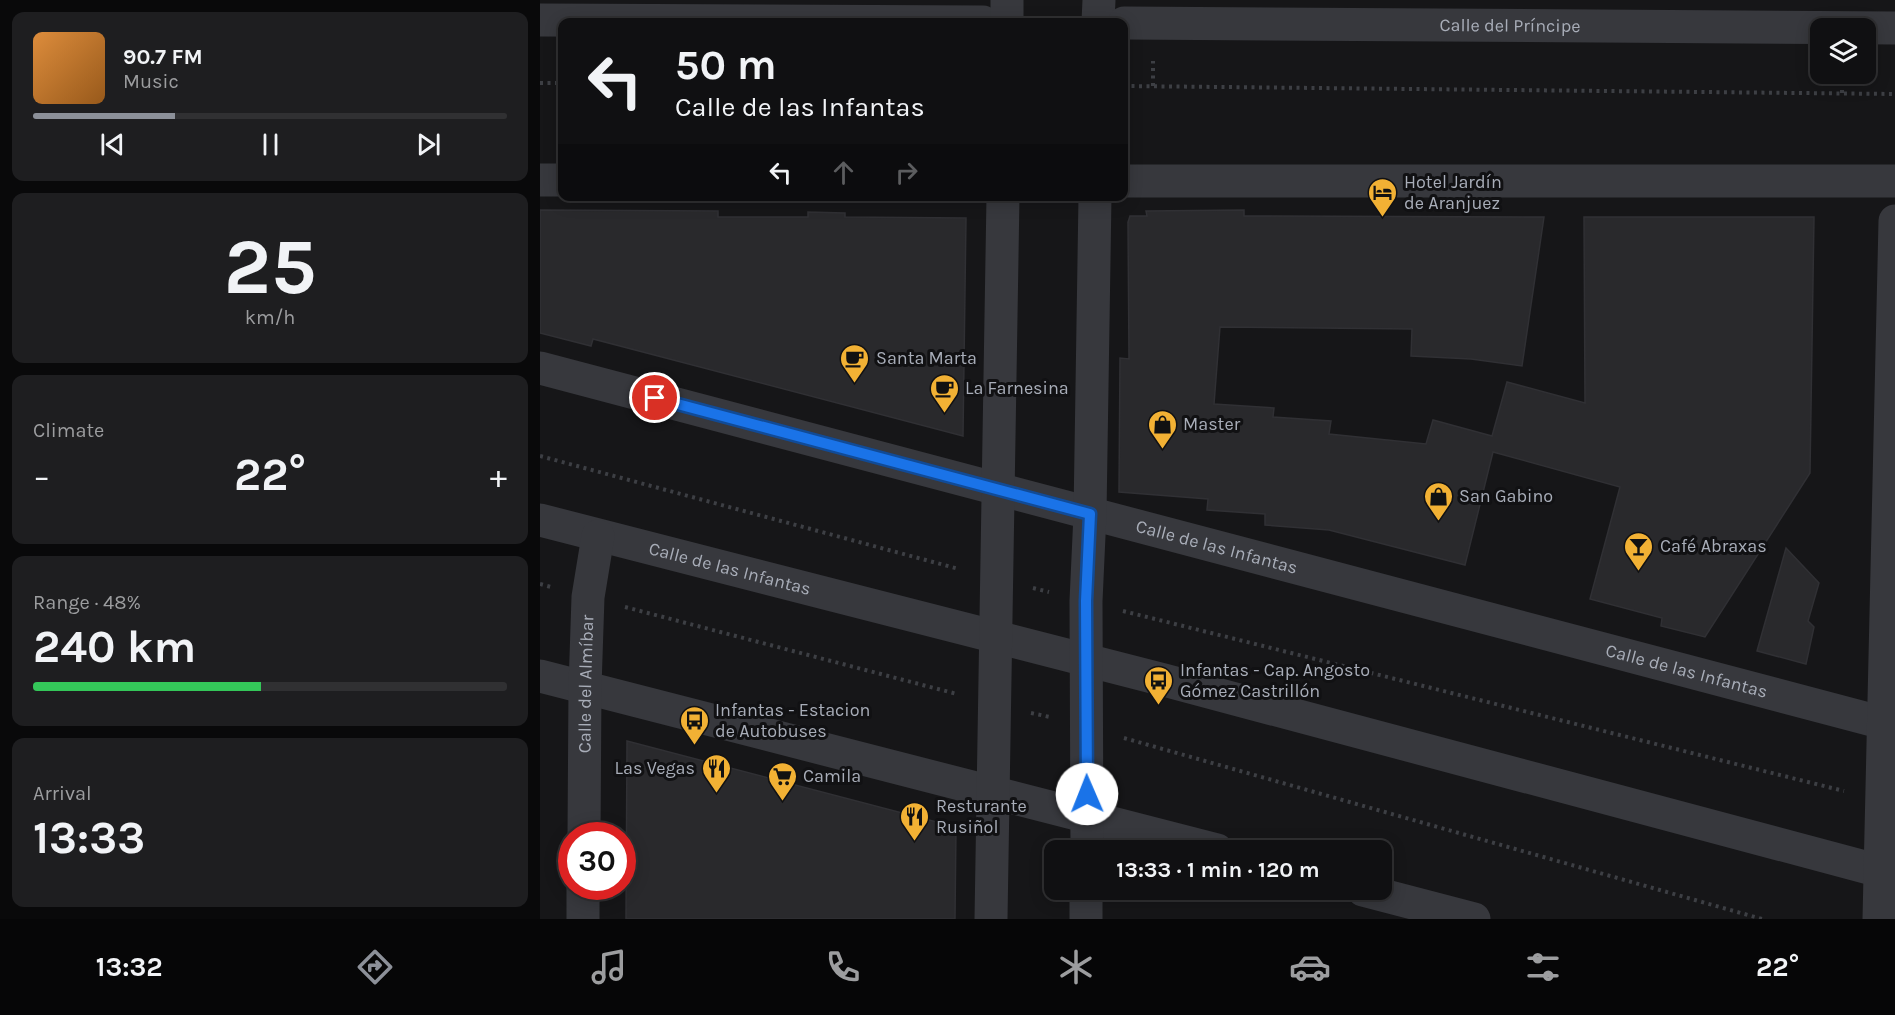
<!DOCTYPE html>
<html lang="en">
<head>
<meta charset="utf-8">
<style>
  body { margin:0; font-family:Karla,sans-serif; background:#1e1e20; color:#f1f3f6; height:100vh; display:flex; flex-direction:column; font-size:22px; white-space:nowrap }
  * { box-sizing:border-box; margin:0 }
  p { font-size:20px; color:#9c9d9f }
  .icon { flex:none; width:33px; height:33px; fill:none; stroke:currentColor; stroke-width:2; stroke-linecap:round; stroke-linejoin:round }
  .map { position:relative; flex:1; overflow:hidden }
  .sheet { display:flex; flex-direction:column; gap:12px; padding:12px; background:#09090a; width:540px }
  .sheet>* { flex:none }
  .banner { position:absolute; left:18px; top:18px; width:570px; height:183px; border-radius:12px; box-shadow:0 3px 15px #0003,0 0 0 2px #303032; background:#101012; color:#f1f3f6; overflow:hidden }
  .controls { position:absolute; left:1270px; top:18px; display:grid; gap:12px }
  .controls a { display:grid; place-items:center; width:66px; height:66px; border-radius:12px; background:#101012; box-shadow:0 3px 15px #0003,0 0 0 2px #303032; font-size:30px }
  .speed { position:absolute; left:18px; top:822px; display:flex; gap:12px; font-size:30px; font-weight:700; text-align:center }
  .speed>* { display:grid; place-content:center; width:78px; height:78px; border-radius:50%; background:#101012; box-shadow:0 3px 15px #0003,0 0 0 2px #303032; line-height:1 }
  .speed .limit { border:9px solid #d22; background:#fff; color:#111 }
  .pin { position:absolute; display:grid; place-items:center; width:51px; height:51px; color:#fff; margin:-26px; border:3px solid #fff; border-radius:50%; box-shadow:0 2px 6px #0007 }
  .me { position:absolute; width:66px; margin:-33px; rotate:359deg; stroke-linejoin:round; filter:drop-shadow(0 0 4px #0008) }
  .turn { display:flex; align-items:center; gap:21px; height:126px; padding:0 18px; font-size:27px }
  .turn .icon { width:78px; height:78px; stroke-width:2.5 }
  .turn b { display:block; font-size:42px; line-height:51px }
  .lanes { display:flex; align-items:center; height:57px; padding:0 18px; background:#0003; justify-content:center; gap:30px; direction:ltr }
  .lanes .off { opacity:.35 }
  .big { font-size:45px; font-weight:700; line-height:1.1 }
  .sheet .card { flex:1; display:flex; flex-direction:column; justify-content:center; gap:9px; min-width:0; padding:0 21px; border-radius:12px; background:#1e1e20 }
  .sheet .dial { align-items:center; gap:0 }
  .dial b { font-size:78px; line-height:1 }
  .song { display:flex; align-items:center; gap:18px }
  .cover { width:72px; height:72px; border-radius:9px; background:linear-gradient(135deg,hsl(30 70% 55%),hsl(30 70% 35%)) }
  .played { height:6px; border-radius:3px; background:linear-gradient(90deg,#8c9099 30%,#303032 30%) }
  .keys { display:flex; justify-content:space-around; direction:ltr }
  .heat { display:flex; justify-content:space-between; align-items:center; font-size:33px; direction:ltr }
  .charge { height:9px; border-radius:4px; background:linear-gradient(90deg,#34c759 48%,#303032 0) }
  .trip { position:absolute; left:504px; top:840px; width:348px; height:60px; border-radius:12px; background:#101012; box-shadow:0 3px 15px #0003,0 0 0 2px #303032; font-weight:700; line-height:60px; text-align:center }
  .tabs { display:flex; height:96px; justify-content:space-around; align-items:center; background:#060607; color:#9c9d9f }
  .tabs .icon { width:42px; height:42px }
  .tabs .current { color:#8c9099 }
  .tabs b { font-size:27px; color:#f1f3f6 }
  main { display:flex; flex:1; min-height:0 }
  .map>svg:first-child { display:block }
</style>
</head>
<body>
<main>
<section class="sheet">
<div class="card">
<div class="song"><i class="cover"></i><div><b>90.7 FM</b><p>Music</p></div></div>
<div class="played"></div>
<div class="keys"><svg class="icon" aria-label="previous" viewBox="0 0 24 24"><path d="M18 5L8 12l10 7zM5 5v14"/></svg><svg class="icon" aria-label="pause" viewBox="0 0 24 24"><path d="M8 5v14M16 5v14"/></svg><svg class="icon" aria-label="next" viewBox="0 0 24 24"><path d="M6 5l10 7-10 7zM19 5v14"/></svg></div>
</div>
<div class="card dial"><b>25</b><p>km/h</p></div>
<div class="card"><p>Climate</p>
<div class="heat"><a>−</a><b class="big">22°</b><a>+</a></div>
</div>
<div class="card"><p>Range · 48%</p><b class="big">240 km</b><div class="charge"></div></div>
<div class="card"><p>Arrival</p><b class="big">13:33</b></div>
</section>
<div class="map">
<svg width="1355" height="919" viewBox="0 0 1355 919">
  <rect width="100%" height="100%" fill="#161618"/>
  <!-- building -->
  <g fill="#29292c" stroke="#303034" stroke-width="1.5">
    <path d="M0,210L178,211V217H268V212L305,213V217L426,218L423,436L53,339L51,346L0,333Z"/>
    <path d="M704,210V216L1004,217L982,366L931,359L871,356L872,329L680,327L674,404L734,408L733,417L791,421L789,434L886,444L893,420L952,436L967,382L1045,403L1044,217H1274L1270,473L1165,637L1121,626L1122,618L1050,599L1080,487L953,452L925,565L789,530L725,525V514L667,510L668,499L579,492L580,358L589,359L588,222L590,216H607L606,211Z"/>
    <path d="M1246,548L1279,583L1268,621L1274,627L1266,664L1217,651Z"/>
    <path d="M87,741L416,827L415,919H86Z"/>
  </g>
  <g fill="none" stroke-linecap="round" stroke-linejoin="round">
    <!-- path -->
    <g stroke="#3d3f44" stroke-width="4" stroke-dasharray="3 4.5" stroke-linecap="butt">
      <path d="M0,83H22"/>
      <path d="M584,86L1355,94"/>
      <path d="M613,86V61"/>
      <path d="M1302,93V74"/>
      <path d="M0,456L419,569"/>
      <path d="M0,584L11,587"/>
      <path d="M493,588L509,592"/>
      <path d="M85,607L417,694"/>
      <path d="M583,611L1304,791"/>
      <path d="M491,713L510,717"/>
      <path d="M584,738L1222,919"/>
    </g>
    <!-- minor -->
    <g stroke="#37383d" stroke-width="33">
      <path d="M0,20L443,22"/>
      <path d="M467,22V0"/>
      <path d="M558,22L559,0"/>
      <path id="s1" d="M584,23L1355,28"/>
      <path d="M0,180H22"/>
      <path d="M584,181H1355"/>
      <path id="s2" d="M0,368L1355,726"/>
      <path id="s3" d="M0,520L624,680L1355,875"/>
      <path d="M0,676L677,850"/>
      <path id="s4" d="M44,836L45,687L48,597L58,536"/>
      <path d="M547,850L546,601L550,514L555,196"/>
      <path d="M823,890L934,919"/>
      <path d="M43,919V886"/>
      <path d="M451,919L463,196"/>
      <path d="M546,919V890"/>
      <path d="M1339,919L1355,221"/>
    </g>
  </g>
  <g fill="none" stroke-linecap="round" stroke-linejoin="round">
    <defs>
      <path id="route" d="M115,398L550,514L546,601L547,794"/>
    </defs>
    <!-- route casing -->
    <use href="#route" stroke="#114b97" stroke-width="15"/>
    <!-- route -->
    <use href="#route" stroke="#1a73e8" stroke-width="10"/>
  </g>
  <!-- icons -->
  <defs>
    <symbol id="hotel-pin" viewBox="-11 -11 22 30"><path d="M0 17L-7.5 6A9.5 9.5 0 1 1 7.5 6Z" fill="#f2b134" stroke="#111113"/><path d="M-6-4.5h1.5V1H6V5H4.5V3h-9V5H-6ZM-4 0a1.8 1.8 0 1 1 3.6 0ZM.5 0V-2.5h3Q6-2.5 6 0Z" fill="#111"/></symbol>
    <symbol id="cafe-pin" viewBox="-11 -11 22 30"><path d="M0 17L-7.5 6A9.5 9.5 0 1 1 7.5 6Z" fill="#f2b134" stroke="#111113"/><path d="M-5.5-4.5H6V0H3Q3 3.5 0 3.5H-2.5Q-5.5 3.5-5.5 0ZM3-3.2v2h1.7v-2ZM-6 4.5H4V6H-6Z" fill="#111"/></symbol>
    <symbol id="shop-pin" viewBox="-11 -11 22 30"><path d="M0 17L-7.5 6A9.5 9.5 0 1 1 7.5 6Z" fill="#f2b134" stroke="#111113"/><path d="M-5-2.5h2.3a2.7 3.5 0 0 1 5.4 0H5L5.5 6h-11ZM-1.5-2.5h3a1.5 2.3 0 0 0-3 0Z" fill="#111"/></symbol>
    <symbol id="bar-pin" viewBox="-11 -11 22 30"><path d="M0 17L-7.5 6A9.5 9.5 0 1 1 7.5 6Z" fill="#f2b134" stroke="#111113"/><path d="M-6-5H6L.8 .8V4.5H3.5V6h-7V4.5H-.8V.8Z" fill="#111"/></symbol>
    <symbol id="bus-pin" viewBox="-11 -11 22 30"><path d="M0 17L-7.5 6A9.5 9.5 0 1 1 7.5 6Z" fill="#f2b134" stroke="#111113"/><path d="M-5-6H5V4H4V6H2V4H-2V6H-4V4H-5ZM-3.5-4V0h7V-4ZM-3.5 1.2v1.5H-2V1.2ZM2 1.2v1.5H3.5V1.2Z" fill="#111"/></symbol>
    <symbol id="restaurant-pin" viewBox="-11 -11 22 30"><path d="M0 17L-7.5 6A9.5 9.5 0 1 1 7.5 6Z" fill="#f2b134" stroke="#111113"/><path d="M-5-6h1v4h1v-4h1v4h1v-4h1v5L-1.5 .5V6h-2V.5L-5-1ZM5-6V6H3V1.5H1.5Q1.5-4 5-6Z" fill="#111"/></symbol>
    <symbol id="supermarket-pin" viewBox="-11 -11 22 30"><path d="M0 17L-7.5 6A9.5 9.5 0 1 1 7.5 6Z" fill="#f2b134" stroke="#111113"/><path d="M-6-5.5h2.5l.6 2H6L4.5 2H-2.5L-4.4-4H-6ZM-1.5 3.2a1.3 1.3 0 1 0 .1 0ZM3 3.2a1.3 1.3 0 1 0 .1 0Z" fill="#111"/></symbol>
  </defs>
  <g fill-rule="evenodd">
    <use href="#hotel-pin" x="826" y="176" width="33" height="45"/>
    <use href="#cafe-pin" x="298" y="342" width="33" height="45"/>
    <use href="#cafe-pin" x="388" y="372" width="33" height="45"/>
    <use href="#shop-pin" x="606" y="408" width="33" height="45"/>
    <use href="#shop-pin" x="882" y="480" width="33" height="45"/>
    <use href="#bar-pin" x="1082" y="530" width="33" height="45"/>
    <use href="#bus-pin" x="602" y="664" width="33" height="45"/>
    <use href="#bus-pin" x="138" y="704" width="33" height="45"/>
    <use href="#restaurant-pin" x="160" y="752" width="33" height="45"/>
    <use href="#supermarket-pin" x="226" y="760" width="33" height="45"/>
    <use href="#restaurant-pin" x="358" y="800" width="33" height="45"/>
  </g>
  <g text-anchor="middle" stroke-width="6" stroke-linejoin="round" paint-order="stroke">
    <!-- street labels -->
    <g font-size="18" fill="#a8adb8" stroke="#111113">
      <text dy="6" stroke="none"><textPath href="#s1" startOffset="386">Calle del Príncipe</textPath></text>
      <text dy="6" stroke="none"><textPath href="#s2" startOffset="700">Calle de las Infantas</textPath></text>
      <text dy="6" stroke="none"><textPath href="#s3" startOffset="196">Calle de las Infantas</textPath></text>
      <text dy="6" stroke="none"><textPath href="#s2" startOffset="1186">Calle de las Infantas</textPath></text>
      <text dy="6" stroke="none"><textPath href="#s4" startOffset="152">Calle del Almíbar</textPath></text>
    </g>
    <!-- poi labels -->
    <g font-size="18" fill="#a8adb8" stroke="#111113" text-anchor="start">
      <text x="864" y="188">Hotel Jardín<tspan x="864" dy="21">de Aranjuez</tspan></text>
      <text x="336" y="364">Santa Marta</text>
      <text x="425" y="394">La Farnesina</text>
      <text x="643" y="430">Master</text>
      <text x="919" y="502">San Gabino</text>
      <text x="1120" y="552">Café Abraxas</text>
      <text x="640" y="676">Infantas - Cap. Angosto<tspan x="640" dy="21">Gómez Castrillón</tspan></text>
      <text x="175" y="716">Infantas - Estacion<tspan x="175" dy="21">de Autobuses</tspan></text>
      <text x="155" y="774" text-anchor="end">Las Vegas</text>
      <text x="263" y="782">Camila</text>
      <text x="396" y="812">Resturante<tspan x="396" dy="21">Rusiñol</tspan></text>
    </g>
  </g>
</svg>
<div class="controls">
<a><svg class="icon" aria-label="layers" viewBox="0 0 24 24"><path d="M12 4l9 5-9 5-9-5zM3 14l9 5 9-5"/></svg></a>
</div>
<div class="speed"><div class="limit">30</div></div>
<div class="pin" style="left:115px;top:398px;background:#d93025"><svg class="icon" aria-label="arrive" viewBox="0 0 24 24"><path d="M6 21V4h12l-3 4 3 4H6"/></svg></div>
<svg class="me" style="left:547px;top:794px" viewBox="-20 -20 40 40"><circle r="19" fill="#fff"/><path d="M0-13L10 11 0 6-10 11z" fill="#1a73e8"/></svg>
<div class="trip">13:33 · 1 min · 120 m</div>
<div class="banner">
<div class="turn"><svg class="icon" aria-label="left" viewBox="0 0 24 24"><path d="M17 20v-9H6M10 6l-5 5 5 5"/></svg><div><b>50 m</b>Calle de las Infantas</div></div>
<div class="lanes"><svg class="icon" aria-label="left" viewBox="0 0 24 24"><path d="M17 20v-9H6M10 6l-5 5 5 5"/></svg><svg class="icon off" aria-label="ahead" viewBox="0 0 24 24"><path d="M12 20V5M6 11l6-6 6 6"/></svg><svg class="icon off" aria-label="right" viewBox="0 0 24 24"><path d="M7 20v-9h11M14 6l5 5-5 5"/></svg></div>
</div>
</div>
</main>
<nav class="tabs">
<b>13:32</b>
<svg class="icon current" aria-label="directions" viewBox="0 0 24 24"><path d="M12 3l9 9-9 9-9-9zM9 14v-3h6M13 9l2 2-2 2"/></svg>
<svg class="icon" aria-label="music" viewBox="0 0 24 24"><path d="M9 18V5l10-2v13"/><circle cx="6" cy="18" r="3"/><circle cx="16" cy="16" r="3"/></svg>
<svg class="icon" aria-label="phone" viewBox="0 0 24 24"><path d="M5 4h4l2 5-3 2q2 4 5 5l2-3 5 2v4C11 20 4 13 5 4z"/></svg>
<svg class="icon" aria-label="climate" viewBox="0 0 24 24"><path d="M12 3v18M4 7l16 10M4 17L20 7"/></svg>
<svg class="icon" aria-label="car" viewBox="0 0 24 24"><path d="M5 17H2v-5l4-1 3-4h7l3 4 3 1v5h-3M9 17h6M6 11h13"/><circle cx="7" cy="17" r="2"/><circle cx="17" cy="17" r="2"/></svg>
<svg class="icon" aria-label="filters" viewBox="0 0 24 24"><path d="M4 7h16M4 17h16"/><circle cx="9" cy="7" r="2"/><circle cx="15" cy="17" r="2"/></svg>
<b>22°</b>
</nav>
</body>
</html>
